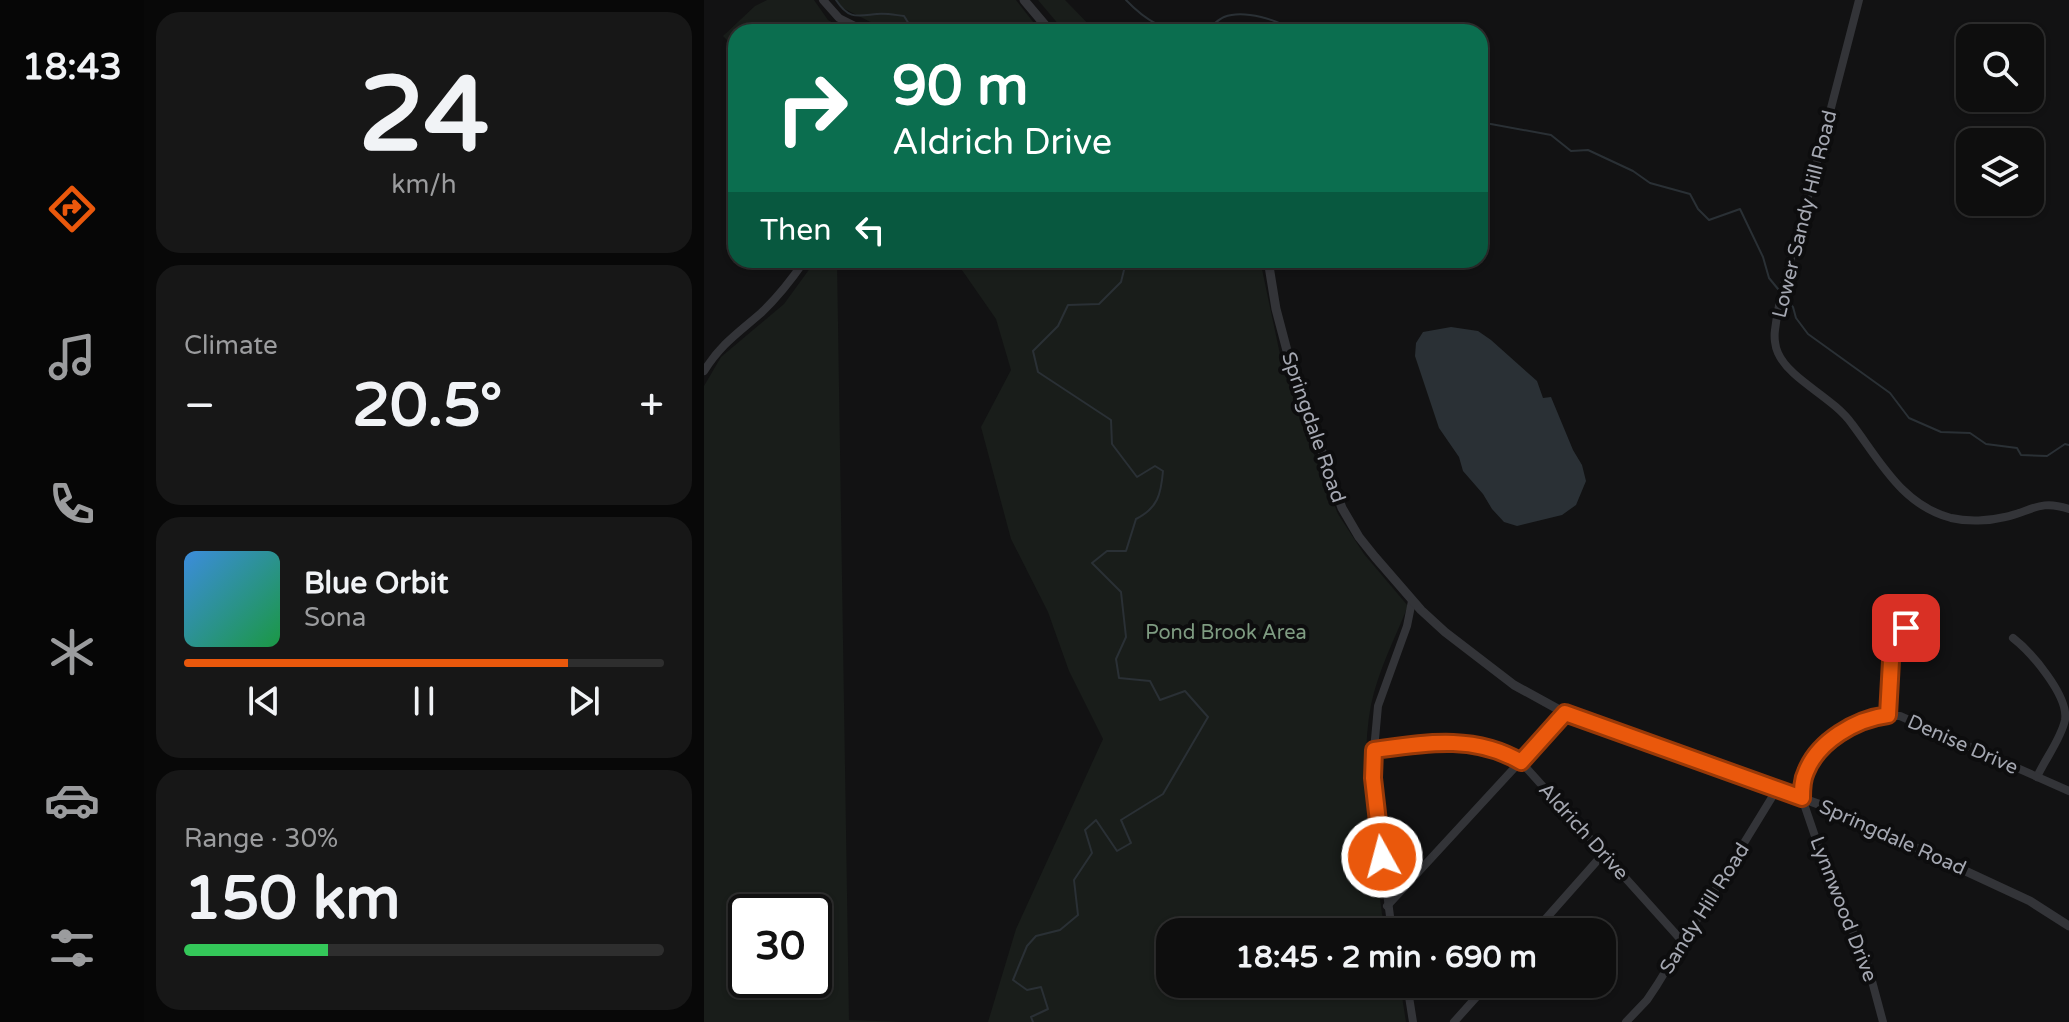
<!DOCTYPE html>
<html lang="en">
<head>
<meta charset="utf-8">
<style>
  body { margin:0; font-family:"Varela Round",sans-serif; background:#171717; color:#f1f3f6; height:100vh; display:flex; flex-direction:column; font-size:30px; white-space:nowrap }
  * { box-sizing:border-box; margin:0 }
  p { font-size:26px; color:#9b9c9e }
  .icon { flex:none; width:44px; height:44px; fill:none; stroke:currentColor; stroke-width:2; stroke-linecap:round; stroke-linejoin:round }
  .map { position:relative; flex:1; overflow:hidden }
  .sheet { display:flex; flex-direction:column; gap:12px; padding:12px; background:#080808; width:560px }
  .sheet>* { flex:none }
  .banner { position:absolute; left:24px; top:24px; width:760px; height:244px; border-radius:24px; box-shadow:0 2px 6px #0004,0 0 0 2px #2e2e2e; background:#0b6e4f; color:#fff; overflow:hidden }
  .fabs { position:absolute; left:1252px; top:24px; display:grid; gap:16px }
  .fabs a { display:grid; place-items:center; width:88px; height:88px; border-radius:16px; background:#0e0e0e; box-shadow:0 2px 6px #0004,0 0 0 2px #2e2e2e; font-size:40px }
  .speed { position:absolute; left:24px; top:894px; display:flex; gap:16px; font-size:40px; font-weight:700; text-align:center }
  .speed>* { display:grid; place-content:center; width:104px; height:104px; border-radius:50%; background:#0e0e0e; box-shadow:0 2px 6px #0004,0 0 0 2px #2e2e2e; line-height:1 }
  .speed .limit { border:4px solid #111; border-radius:12px; background:#fff; color:#111 }
  .pin { position:absolute; display:grid; place-items:center; width:68px; height:68px; color:#fff; margin:-34px; border-radius:16px; box-shadow:0 4px 12px #0006 }
  .me { position:absolute; width:88px; margin:-44px; rotate:353deg; stroke-linejoin:round; filter:drop-shadow(0 0 6px #0008) }
  .turn { display:flex; align-items:center; gap:28px; height:168px; padding:0 32px; font-size:36px }
  .turn .icon { width:104px; height:104px; stroke-width:2.5 }
  .turn b { display:block; font-size:56px; line-height:68px }
  .then { display:flex; align-items:center; height:76px; padding:0 32px; background:#0003; gap:16px; font-size:30px }
  .big { font-size:60px; font-weight:800; line-height:1.1 }
  .sheet .widget { flex:1; display:flex; flex-direction:column; justify-content:center; gap:12px; min-width:0; padding:0 28px; border-radius:24px; background:#171717 }
  .sheet .dial { align-items:center; gap:0 }
  .dial b { font-size:104px; line-height:1 }
  .song { display:flex; align-items:center; gap:24px }
  .cover { width:96px; height:96px; border-radius:12px; background:linear-gradient(135deg,hsl(210 70% 55%),hsl(140 70% 35%)) }
  .played { height:8px; border-radius:4px; background:linear-gradient(90deg,#ea580c 80%,#2e2e2e 80%) }
  .keys { display:flex; justify-content:space-around; direction:ltr }
  .heat { display:flex; justify-content:space-between; align-items:center; font-size:44px; direction:ltr }
  .charge { height:12px; border-radius:6px; background:linear-gradient(90deg,#34c759 30%,#2e2e2e 0) }
  .trip { position:absolute; left:452px; top:918px; width:460px; height:80px; border-radius:24px; background:#0e0e0e; box-shadow:0 2px 6px #0004,0 0 0 2px #2e2e2e; font-weight:800; line-height:80px; text-align:center }
  main { display:flex; flex:1; min-height:0 }
  .dock { display:flex; flex-direction:column; width:144px; justify-content:space-around; align-items:center; background:#060606; color:#9b9c9e }
  .dock .icon { width:56px; height:56px }
  .dock .active { color:#ea580c }
  .dock b { font-size:36px; color:#f1f3f6 }
  .map>svg:first-child { display:block }
</style>
</head>
<body>
<main>
<nav class="dock">
<b>18:43</b>
<svg class="icon active" aria-label="directions" viewBox="0 0 24 24"><path d="M12 3l9 9-9 9-9-9zM9 14v-3h6M13 9l2 2-2 2"/></svg>
<svg class="icon" aria-label="music" viewBox="0 0 24 24"><path d="M9 18V5l10-2v13"/><circle cx="6" cy="18" r="3"/><circle cx="16" cy="16" r="3"/></svg>
<svg class="icon" aria-label="phone" viewBox="0 0 24 24"><path d="M5 4h4l2 5-3 2q2 4 5 5l2-3 5 2v4C11 20 4 13 5 4z"/></svg>
<svg class="icon" aria-label="climate" viewBox="0 0 24 24"><path d="M12 3v18M4 7l16 10M4 17L20 7"/></svg>
<svg class="icon" aria-label="car" viewBox="0 0 24 24"><path d="M5 17H2v-5l4-1 3-4h7l3 4 3 1v5h-3M9 17h6M6 11h13"/><circle cx="7" cy="17" r="2"/><circle cx="17" cy="17" r="2"/></svg>
<svg class="icon" aria-label="filters" viewBox="0 0 24 24"><path d="M4 7h16M4 17h16"/><circle cx="9" cy="7" r="2"/><circle cx="15" cy="17" r="2"/></svg>
</nav>
<section class="sheet">
<div class="widget dial"><b>24</b><p>km/h</p></div>
<div class="widget"><p>Climate</p>
<div class="heat"><a>−</a><b class="big">20.5°</b><a>+</a></div>
</div>
<div class="widget">
<div class="song"><i class="cover"></i><div><b>Blue Orbit</b><p>Sona</p></div></div>
<div class="played"></div>
<div class="keys"><svg class="icon" aria-label="previous" viewBox="0 0 24 24"><path d="M18 5L8 12l10 7zM5 5v14"/></svg><svg class="icon" aria-label="pause" viewBox="0 0 24 24"><path d="M8 5v14M16 5v14"/></svg><svg class="icon" aria-label="next" viewBox="0 0 24 24"><path d="M6 5l10 7-10 7zM19 5v14"/></svg></div>
</div>
<div class="widget"><p>Range · 30%</p><b class="big">150 km</b><div class="charge"></div></div>
</section>
<div class="map">
<svg width="1365" height="1022" viewBox="0 0 1365 1022">
  <rect width="100%" height="100%" fill="#121213"/>
  <!-- green -->
  <g fill="#191d1a" fill-rule="evenodd">
    <path d="M63,0H110L124,20L145,32H32V49L19,36L51,6Z"/>
    <path d="M131,0H312L337,32H186L139,8Z"/>
    <path d="M334,0H361L392,32H361Z"/>
    <path d="M112,260H133L145,1020L201,1022H0V386L17,357L80,304ZM110,912V980H42V912Z"/>
    <path d="M251,260H556L577,359L605,442L634,514L660,554L704,606C691,638 674,671 667,705C654,774 670,846 678,914L682,932H466V984H696L702,1022H284L312,929L399,739L365,671L344,612L307,539L277,427L307,370L292,319Z"/>
  </g>
  <!-- water -->
  <path fill="#2a3035" d="M747,327L774,331L787,340L833,381L839,398L847,397L869,450L878,465L882,481L872,505L858,515L813,526L800,522L788,509L779,494L759,471L755,457L735,428L711,356L712,343L719,332Z"/>
  <g fill="none" stroke-linecap="round" stroke-linejoin="round">
    <!-- stream -->
    <g stroke="#2a3035" stroke-width="2">
      <path d="M132,0C145,20 153,16 173,14C182,13 191,15 200,16L210,32"/>
      <path d="M422,0C442,21 468,38 499,30C507,28 513,20 520,17C540,9 575,20 591,32"/>
      <path d="M776,122L847,135L867,151L884,150L929,171L946,183L986,194L994,209L1005,220L1036,209L1059,257L1065,278L1074,289"/>
      <path d="M1081,297L1089,307L1092,318L1104,334L1186,393L1205,418L1237,432L1266,433L1282,444L1313,448L1317,455L1343,456L1361,444L1365,445"/>
      <path d="M329,1022L327,1017L344,1009L337,987L323,990L309,980L323,946L332,936L356,930L374,915L370,880L388,853L381,830L392,820L413,851L427,843L417,820L459,794L504,717L481,691L456,700L446,681L415,678L412,659L422,637L417,592L388,563L403,551H422L432,519C454,508 457,494 459,471L451,466L433,477L408,444L407,420L334,372L329,351L354,326L364,305L395,304L417,282L422,262L419,260"/>
    </g>
    <!-- minor -->
    <g stroke="#333438" stroke-width="8">
      <path d="M119,0L135,18L163,32"/>
      <path d="M1155,0C1137,71 1118,141 1100,212C1090,250 1076,290 1071,330C1070,337 1071,347 1074,353C1086,380 1129,397 1148,424C1176,461 1198,505 1247,518C1264,522 1285,521 1301,517C1328,511 1336,499 1365,509"/>
      <path d="M0,371C17,344 34,333 57,313C74,297 88,279 101,260"/>
      <path d="M1309,638C1327,652 1365,696 1361,720C1357,739 1341,759 1333,777"/>
      <path d="M1184,715L1188,643L1197,641L1202,631L1199,623L1191,619L1181,623L1178,630L1179,638L1188,643"/>
      <path d="M670,750C721,743 770,734 817,762L979,942"/>
      <path d="M683,906L861,713"/>
      <path d="M688,932L672,806L670,750L674,706L703,626L708,601"/>
      <path d="M830,932L900,853"/>
      <path d="M703,984L709,1022"/>
      <path d="M750,1022L784,984"/>
      <path d="M922,1022L943,1000L953,985L1073,789"/>
      <path d="M1179,1022L1161,955L1133,901L1098,798L1102,771L1129,739L1160,721L1179,716H1196L1365,791"/>
    </g>
    <!-- tertiary -->
    <g stroke="#333438" stroke-width="9">
      <path d="M320,0L347,32"/>
      <path d="M564,260L572,309L586,362L638,508L655,537L671,557L717,610L741,632L810,685L861,713L1128,809L1326,901L1365,926"/>
    </g>
  </g>
  <g fill="none" stroke-linecap="round" stroke-linejoin="round">
    <defs>
      <path id="route" d="M678,857L669,778L670,750C721,743 770,734 817,762L861,713L1098,798C1098,789 1098,780 1102,772C1114,741 1152,719 1184,715L1188,643L1199,639L1202,628"/>
    </defs>
    <!-- route casing -->
    <use href="#route" stroke="#983908" stroke-width="20"/>
    <!-- route -->
    <use href="#route" stroke="#ea580c" stroke-width="14"/>
  </g>
  <g text-anchor="middle" stroke-width="8" stroke-linejoin="round" paint-order="stroke">
    <!-- street labels -->
    <g font-size="20" fill="#a5a8b2" stroke="#0d0d0e">
      <text transform="translate(1100 214) rotate(-76)" y="7">Lower Sandy Hill Road</text>
      <text transform="translate(610 427) rotate(71)" y="7">Springdale Road</text>
      <text transform="translate(1259 744) rotate(24)" y="7">Denise Drive</text>
      <text transform="translate(880 831) rotate(48)" y="7">Aldrich Drive</text>
      <text transform="translate(1189 837) rotate(24)" y="7">Springdale Road</text>
      <text transform="translate(1000 908) rotate(-58)" y="7">Sandy Hill Road</text>
      <text transform="translate(1140 909) rotate(69)" y="7">Lynnwood Drive</text>
    </g>
    <!-- park labels -->
    <g font-size="20" fill="#7e9b81" stroke="#0d0d0e">
      <text x="522" y="639">Pond Brook Area</text>
    </g>
  </g>
</svg>
<div class="fabs">
<a><svg class="icon" aria-label="search" viewBox="0 0 24 24"><circle cx="10" cy="10" r="6"/><path d="M15 15l6 6"/></svg></a>
<a><svg class="icon" aria-label="layers" viewBox="0 0 24 24"><path d="M12 4l9 5-9 5-9-5zM3 14l9 5 9-5"/></svg></a>
</div>
<div class="speed"><div class="limit">30</div></div>
<div class="pin" style="left:1202px;top:628px;background:#d93025"><svg class="icon" aria-label="arrive" viewBox="0 0 24 24"><path d="M6 21V4h12l-3 4 3 4H6"/></svg></div>
<svg class="me" style="left:678px;top:857px" viewBox="-20 -20 40 40"><circle r="17" fill="#ea580c" stroke="#fff" stroke-width="3"/><path d="M0-11L8 9 0 5-8 9z" fill="#fff"/></svg>
<div class="trip">18:45 · 2 min · 690 m</div>
<div class="banner">
<div class="turn"><svg class="icon" aria-label="right" viewBox="0 0 24 24"><path d="M7 20v-9h11M14 6l5 5-5 5"/></svg><div><b>90 m</b>Aldrich Drive</div></div>
<div class="then">Then<svg class="icon" aria-label="left" viewBox="0 0 24 24"><path d="M17 20v-9H6M10 6l-5 5 5 5"/></svg></div>
</div>
</div>
</main>
</body>
</html>
